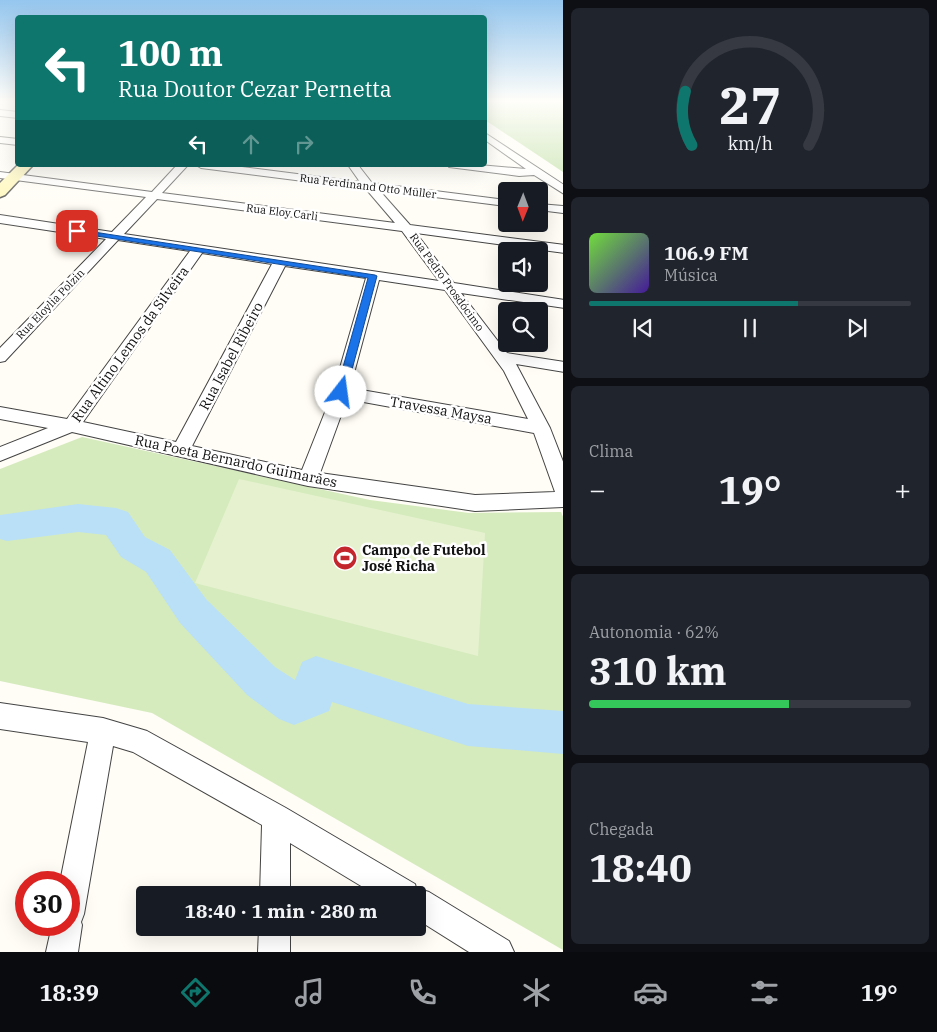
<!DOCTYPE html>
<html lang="pt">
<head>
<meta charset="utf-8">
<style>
  body { margin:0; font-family:"IBM Plex Serif",serif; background:#20242c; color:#f1f3f6; height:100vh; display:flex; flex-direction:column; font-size:19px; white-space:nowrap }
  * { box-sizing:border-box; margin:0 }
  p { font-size:16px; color:#9ea1a6 }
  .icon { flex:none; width:28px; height:28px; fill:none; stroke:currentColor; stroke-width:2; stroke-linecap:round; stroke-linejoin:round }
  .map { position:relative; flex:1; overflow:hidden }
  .side { display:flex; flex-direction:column; gap:8px; padding:8px; background:#0d0f14; width:374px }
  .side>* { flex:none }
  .banner { position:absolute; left:15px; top:15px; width:472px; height:152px; border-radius:5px; box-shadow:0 5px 20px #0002; background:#0f766e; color:#fff; overflow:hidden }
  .needle { width:32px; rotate:181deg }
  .buttons { position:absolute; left:498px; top:182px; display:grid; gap:10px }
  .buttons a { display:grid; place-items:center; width:50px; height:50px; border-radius:5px; background:#171b24; box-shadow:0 5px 20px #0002; font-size:25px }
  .speed { position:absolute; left:15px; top:871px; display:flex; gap:10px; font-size:25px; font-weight:700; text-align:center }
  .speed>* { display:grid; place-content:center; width:65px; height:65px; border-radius:50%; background:#171b24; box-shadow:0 5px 20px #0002; line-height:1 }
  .speed .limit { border:8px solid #d22; background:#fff; color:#111 }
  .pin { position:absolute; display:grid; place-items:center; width:42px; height:42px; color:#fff; margin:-21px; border-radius:10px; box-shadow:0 2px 8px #0006 }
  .me { position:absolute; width:55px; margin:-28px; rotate:15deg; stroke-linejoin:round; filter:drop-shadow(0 0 4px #0008) }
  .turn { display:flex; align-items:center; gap:18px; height:105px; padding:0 20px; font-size:22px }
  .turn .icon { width:65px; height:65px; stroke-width:2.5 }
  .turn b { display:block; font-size:35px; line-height:42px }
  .lanes { display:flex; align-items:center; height:48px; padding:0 20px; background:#0003; justify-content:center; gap:25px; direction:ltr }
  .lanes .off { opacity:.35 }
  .big { font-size:38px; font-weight:800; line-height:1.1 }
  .side .widget { flex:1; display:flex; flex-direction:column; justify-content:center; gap:8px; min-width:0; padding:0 18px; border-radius:8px; background:#20242c }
  .side .dial { align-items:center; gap:0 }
  .dial svg { height:130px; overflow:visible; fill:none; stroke:#363941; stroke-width:7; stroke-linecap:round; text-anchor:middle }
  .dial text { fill:#f1f3f6; stroke:none }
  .song { display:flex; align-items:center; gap:15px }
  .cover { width:60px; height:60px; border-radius:8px; background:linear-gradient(135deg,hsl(100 70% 55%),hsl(260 70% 35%)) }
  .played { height:5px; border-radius:2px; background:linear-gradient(90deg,#0f766e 65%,#363941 65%) }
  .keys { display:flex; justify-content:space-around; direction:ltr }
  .heat { display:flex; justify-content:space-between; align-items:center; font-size:28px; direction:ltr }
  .charge { height:8px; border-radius:4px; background:linear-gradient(90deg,#34c759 62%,#363941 0) }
  .trip { position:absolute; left:136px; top:886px; width:290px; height:50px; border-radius:5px; background:#171b24; box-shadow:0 5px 20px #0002; font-weight:800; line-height:50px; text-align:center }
  .tabs { display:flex; height:80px; justify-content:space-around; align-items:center; background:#090b0e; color:#9ea1a6 }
  .tabs .icon { width:35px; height:35px }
  .tabs .on { color:#0f766e }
  .tabs b { font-size:22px; color:#f1f3f6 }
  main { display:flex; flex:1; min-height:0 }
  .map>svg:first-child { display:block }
</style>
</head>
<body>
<main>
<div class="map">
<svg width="564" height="952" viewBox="0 0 564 952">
  <rect width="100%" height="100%" fill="#fffdf5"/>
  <!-- green -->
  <path fill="#d5ebbd" d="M82,437L370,500L469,513L561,512L564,519L563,950L152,713L0,681V469Z"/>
  <!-- forest -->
  <path fill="#b9dc9c" d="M485,102H563V172L485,120Z"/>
  <!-- pitch -->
  <path fill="#e6f2cf" d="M239,479L485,533L478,656L195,583Z"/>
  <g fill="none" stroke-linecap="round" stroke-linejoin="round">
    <!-- river -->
    <path fill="#b9e0f7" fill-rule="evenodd" d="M78,504L116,508L128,512L145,537L170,550L206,599L275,667L295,680L302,662L316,656L468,704L564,711V754L468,746L332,702L329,711L294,725L279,719L247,695L180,623L146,572L121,557L106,535L78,532L7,541L0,539V515Z"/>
    <defs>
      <g id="street">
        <path d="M0,110L18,112V118L0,116Z"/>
        <path d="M485,133L564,185V194L534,175L519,176L449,167L448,165H479L526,169L485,140Z"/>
        <path d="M0,137L18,139V145L0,143Z"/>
        <path d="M177,165H188L162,193L395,223L366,189L201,168L196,165H226L360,182L348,165H358L372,183L506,200V206L379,190L410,225L564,245V253L416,233L454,283L564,300V308L461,293L507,353L564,362V372L516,364L550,428L564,464V507L475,511L308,486L72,432L0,461V447L48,428L0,419V407L67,419L190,251L118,240L5,361L0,362V348L106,239L0,223V215L112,232L146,197L0,178V172L152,192ZM157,199L402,231L439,281L124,234ZM202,253L272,264L176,442L83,422ZM285,266L366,278L333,392L302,470L192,446ZM379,280L445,290L504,371L528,419L350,388ZM347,399L534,433L555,492L475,495L320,473Z"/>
        <path d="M539,204L564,206V213L539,210Z"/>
        <path d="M0,703L103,718L147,731L286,808L415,884L416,888L429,892L509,941L514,952H469L418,920V895H376L290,843V895H260L262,825L133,752L113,746L84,914L81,922L82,925L78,952H46L52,925H69V882H60L88,742L0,729Z"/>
        <path d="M259,928H290V952H258Z"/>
      </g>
      <path id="secondary" d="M18,165H33L5,195L0,197V183Z"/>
    </defs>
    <!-- street casing -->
    <use href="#street" stroke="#444" stroke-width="2"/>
    <!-- secondary casing -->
    <use href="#secondary" stroke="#333" stroke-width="3"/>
    <!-- street -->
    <use href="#street" fill="#fff" fill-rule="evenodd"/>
    <!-- secondary -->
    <use href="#secondary" fill="#fff6b0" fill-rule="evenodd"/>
  </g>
  <!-- sky -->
  <linearGradient id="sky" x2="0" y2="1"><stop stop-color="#95c6ee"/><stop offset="0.43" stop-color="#fffefa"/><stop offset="1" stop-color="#fffefa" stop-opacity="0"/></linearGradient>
  <rect width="564" height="235" fill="url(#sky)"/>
  <!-- route -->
  <path fill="#1a73e8" stroke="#114b97" d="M74,229L375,275L377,276L346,392L341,395L336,392L368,278L77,233L73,231Z"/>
  <!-- icons -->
  <defs>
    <symbol id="stadium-disc" viewBox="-11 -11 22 22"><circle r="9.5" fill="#c4262e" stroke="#fff"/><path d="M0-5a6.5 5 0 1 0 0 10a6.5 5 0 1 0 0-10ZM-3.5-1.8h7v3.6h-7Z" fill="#fff"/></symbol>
  </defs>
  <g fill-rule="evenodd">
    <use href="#stadium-disc" x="331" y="544" width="28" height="28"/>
  </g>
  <g text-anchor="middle" stroke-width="5" stroke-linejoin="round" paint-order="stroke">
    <!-- far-street labels -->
    <g font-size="11" fill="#111" stroke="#fff">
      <text transform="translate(368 186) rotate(7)" y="4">Rua Ferdinand Otto Müller</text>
      <text transform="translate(282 212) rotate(7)" y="4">Rua Eloy Carli</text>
      <text transform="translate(447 282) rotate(54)" y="4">Rua Pedro Prosdócimo</text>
      <text transform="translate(50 304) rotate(-46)" y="4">Rua Eloylia Polzin</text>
    </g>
    <!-- street labels -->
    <g font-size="14" fill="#111" stroke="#fff">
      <text transform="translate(130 344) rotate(-54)" y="5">Rua Altino Lemos da Silveira</text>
      <text transform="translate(231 356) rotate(-62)" y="5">Rua Isabel Ribeiro</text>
      <text transform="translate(441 410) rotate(10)" y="5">Travessa Maysa</text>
      <text transform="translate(236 461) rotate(12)" y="5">Rua Poeta Bernardo Guimarães</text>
    </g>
    <!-- poi labels -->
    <g font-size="14" font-weight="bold" fill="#111" stroke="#fff" text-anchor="start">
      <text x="362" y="555">Campo de Futebol<tspan x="362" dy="16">José Richa</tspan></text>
    </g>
  </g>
</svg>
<div class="buttons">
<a><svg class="needle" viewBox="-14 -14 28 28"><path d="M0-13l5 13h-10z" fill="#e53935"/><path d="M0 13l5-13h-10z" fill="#9ea1a6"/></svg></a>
<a><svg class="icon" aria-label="sound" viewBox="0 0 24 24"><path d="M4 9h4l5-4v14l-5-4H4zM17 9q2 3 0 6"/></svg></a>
<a><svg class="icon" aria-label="search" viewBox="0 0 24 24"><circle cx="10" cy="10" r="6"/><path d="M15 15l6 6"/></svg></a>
</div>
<div class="speed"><div class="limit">30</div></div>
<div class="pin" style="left:77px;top:231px;background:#d93025"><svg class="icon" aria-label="arrive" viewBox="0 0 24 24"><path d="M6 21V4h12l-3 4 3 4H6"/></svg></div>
<svg class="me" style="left:341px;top:392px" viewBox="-20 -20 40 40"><circle r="19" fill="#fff"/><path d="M0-13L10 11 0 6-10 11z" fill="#1a73e8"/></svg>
<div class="trip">18:40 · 1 min · 280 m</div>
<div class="banner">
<div class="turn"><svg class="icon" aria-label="left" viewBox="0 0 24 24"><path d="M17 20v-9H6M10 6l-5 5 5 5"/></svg><div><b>100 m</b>Rua Doutor Cezar Pernetta</div></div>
<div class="lanes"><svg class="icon" aria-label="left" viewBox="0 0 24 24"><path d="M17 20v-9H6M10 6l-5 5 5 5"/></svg><svg class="icon off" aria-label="ahead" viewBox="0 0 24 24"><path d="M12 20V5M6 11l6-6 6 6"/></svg><svg class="icon off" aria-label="right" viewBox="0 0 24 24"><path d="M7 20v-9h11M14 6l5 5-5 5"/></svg></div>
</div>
</div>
<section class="side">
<div class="widget dial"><svg viewBox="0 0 100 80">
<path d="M14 69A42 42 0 1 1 86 69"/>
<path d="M14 69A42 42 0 0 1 10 36" stroke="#0f766e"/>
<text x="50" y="56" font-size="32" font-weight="700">27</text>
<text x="50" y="72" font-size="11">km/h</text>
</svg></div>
<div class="widget">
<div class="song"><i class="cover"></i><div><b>106.9 FM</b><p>Música</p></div></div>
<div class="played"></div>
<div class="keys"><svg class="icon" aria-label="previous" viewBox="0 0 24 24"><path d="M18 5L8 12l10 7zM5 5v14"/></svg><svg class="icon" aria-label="pause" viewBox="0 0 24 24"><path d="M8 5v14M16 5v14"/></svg><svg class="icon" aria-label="next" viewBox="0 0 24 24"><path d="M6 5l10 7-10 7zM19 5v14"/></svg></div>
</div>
<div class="widget"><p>Clima</p>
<div class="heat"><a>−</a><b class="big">19°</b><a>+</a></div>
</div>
<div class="widget"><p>Autonomia · 62%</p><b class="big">310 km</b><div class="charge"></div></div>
<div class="widget"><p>Chegada</p><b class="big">18:40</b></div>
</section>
</main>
<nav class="tabs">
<b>18:39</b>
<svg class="icon on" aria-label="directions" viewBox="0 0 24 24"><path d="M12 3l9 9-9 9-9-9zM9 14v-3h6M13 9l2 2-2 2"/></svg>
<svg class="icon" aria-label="music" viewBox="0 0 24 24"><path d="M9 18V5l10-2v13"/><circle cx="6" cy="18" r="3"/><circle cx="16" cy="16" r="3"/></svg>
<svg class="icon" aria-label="phone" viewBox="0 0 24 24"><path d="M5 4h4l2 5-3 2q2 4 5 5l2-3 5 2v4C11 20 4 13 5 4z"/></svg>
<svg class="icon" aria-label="climate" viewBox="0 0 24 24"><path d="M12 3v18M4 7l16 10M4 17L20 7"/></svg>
<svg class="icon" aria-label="car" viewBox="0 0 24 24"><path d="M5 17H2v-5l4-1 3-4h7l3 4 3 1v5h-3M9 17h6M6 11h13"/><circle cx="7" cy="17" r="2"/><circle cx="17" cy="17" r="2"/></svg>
<svg class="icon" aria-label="filters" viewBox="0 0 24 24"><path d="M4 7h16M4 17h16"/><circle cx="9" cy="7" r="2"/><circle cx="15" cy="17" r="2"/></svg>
<b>19°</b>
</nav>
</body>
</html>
